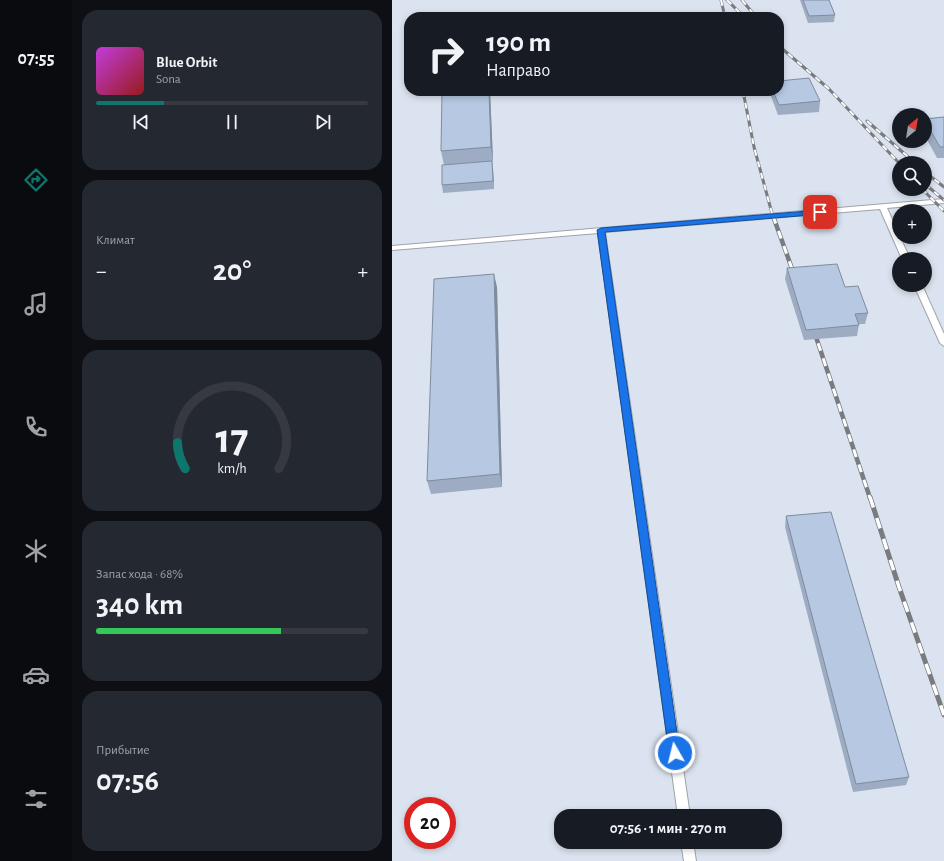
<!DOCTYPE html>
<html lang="ru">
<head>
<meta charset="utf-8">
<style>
  body { margin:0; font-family:"Alegreya Sans",sans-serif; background:#242831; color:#f1f3f6; height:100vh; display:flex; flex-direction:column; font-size:15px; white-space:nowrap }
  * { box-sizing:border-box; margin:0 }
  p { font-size:13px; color:#9ea1a6 }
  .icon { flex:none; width:22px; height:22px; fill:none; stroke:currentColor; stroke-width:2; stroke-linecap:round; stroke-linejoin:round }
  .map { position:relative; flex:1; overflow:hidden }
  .side { display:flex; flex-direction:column; gap:10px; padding:10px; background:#0d0f14; width:320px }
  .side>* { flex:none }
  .banner { position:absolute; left:12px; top:12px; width:380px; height:84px; border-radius:16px; box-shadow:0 2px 6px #0003; background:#171b24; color:#f1f3f6; overflow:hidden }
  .needle { width:26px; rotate:30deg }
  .fabs { position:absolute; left:500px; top:108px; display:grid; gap:8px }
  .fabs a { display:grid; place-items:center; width:40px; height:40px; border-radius:50%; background:#171b24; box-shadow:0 2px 6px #0003; font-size:20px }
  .speed { position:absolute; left:12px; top:797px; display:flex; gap:8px; font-size:20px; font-weight:700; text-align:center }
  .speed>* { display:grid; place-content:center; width:52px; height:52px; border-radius:50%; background:#171b24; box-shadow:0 2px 6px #0003; line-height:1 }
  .speed .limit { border:6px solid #d22; background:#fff; color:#111 }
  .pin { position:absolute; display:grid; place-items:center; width:34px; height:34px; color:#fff; margin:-17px; border-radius:8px; box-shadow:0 2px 6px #0006 }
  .me { position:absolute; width:44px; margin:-22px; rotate:352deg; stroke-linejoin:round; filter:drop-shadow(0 0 3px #0008) }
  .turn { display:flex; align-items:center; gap:14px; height:84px; padding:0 16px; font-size:18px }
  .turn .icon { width:52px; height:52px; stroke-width:2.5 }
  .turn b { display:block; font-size:28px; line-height:34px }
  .big { font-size:30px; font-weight:700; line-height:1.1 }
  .side .card { flex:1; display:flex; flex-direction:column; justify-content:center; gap:6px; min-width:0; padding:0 14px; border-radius:16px; background:#242831 }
  .side .dial { align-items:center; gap:0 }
  .dial svg { height:104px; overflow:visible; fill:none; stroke:#363941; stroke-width:7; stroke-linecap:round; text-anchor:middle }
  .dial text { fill:#f1f3f6; stroke:none }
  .song { display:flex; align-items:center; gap:12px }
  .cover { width:48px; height:48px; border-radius:6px; background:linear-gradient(135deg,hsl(290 70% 55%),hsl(0 70% 35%)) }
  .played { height:4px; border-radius:2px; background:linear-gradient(90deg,#0f766e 25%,#363941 25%) }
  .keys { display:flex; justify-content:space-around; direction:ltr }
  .heat { display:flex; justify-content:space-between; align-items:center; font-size:22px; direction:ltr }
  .charge { height:6px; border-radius:3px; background:linear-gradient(90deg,#34c759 68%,#363941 0) }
  .trip { position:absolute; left:162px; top:809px; width:228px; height:40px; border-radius:16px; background:#171b24; box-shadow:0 2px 6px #0003; font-weight:700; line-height:40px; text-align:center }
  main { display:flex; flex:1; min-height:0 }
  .dock { display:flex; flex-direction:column; width:72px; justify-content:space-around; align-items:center; background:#090b0e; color:#9ea1a6 }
  .dock .icon { width:28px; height:28px }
  .dock .active { color:#0f766e }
  .dock b { font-size:18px; color:#f1f3f6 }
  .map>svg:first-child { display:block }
</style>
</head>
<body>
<main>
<nav class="dock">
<b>07:55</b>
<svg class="icon active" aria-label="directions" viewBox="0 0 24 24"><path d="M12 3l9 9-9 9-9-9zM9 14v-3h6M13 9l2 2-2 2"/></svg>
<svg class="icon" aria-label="music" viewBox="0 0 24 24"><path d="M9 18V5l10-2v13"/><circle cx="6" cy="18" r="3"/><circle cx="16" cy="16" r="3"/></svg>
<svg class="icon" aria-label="phone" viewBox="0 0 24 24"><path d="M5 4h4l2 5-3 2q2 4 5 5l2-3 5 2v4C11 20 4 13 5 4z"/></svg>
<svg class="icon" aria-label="climate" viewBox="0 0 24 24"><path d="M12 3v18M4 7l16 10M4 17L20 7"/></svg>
<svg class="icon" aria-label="car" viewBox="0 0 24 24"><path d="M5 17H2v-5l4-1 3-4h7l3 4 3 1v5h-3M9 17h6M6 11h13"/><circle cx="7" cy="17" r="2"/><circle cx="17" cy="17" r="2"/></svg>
<svg class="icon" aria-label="filters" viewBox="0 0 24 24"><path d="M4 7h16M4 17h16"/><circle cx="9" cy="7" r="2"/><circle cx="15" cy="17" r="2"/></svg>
</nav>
<section class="side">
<div class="card">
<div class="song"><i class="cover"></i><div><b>Blue Orbit</b><p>Sona</p></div></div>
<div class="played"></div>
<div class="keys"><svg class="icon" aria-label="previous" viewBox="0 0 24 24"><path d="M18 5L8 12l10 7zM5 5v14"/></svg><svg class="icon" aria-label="pause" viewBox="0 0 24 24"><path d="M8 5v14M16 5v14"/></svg><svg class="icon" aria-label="next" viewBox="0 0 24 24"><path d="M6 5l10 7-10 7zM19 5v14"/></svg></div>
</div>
<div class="card"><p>Климат</p>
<div class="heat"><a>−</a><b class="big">20°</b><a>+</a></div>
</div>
<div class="card dial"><svg viewBox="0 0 100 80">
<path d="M14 69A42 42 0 1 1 86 69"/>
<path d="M14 69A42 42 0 0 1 8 49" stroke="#0f766e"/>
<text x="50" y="56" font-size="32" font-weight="700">17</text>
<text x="50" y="72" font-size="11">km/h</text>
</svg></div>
<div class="card"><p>Запас хода · 68%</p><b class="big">340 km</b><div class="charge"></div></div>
<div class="card"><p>Прибытие</p><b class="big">07:56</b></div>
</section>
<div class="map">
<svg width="552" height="861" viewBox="0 0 552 861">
  <rect width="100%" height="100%" fill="#ecf0f6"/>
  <!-- built -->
  <path fill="#dae3ef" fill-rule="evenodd" d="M0,0H552V861H0ZM17,17H387V91H17ZM507,115H533V141H507ZM507,163H533V189H507ZM507,211H533V237H507ZM507,259H533V285H507ZM21,806H55V840H21ZM169,816H383V842H169Z"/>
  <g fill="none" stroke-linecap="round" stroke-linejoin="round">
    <defs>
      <g id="service">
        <path d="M552,199V203L495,208L518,259H510L488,209L213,232L298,816H286L206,233L0,250V246Z"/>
        <path d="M522,285H530L552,334V346L548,343Z"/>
        <path d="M289,842H301L304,861H292Z"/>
      </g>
    </defs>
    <!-- service casing -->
    <use href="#service" stroke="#a0a3a9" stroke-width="2"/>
    <!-- service -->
    <use href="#service" fill="#fff" fill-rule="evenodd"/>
    <defs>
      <g id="rail-far2">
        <path d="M329,0L333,17"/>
        <path d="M335,0L352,17"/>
        <path d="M350,0L364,17"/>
        <path d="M387,46L437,89L507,163"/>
        <path d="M351,91L362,147L381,217"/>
        <path d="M475,121L523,163"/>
        <path d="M533,172L552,187"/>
        <path d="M533,184L552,200"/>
        <path d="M530,189L552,211"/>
      </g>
      <g id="rail-far1">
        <path d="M381,216L403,277"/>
        <path d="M421,328L478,498"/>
      </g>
      <path id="rail" d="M478,497L507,587L552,715"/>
    </defs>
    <!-- rail-far2 casing -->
    <use href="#rail-far2" stroke="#787b7f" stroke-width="3"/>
    <!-- rail-far1 casing -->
    <use href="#rail-far1" stroke="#787b7f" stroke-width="4.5"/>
    <!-- rail casing -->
    <use href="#rail" stroke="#787b7f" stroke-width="5"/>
    <!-- rail-far2 -->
    <use href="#rail-far2" stroke="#fff" stroke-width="2" stroke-dasharray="6" stroke-linecap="butt"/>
    <!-- rail-far1 -->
    <use href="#rail-far1" stroke="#fff" stroke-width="3" stroke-dasharray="8" stroke-linecap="butt"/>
    <!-- rail -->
    <use href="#rail" stroke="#fff" stroke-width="3.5" stroke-dasharray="11" stroke-linecap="butt"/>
  </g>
  <!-- wall -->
  <g fill="#9dacc2">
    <path d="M408,0H437L443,15L442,22L416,23Z"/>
    <path d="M98,91L101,161L52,165L49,151Z"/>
    <path d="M377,91H387L428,101L427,112L386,115Z"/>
    <path d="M552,117V158H545L533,136V119Z"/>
    <path d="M101,169L102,189L51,193L50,185Z"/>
    <path d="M395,268L453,287L476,313L473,324H467L465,336L412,340L393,279Z"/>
    <path d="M105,287L110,487L39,494L35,481Z"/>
    <path d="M394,516L517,777L514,785L461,792L393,527Z"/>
  </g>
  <!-- shaded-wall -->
  <g fill="#7f8c9e">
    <path d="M97,91H98L101,161L99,147Z"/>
    <path d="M100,161L101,169L102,189L101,181Z"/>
    <path d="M102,274L105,287L110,487L108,474Z"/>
  </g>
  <!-- building -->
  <g fill="#b6c8e2" stroke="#7f8c9e">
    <path d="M411,0H437L443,15L417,16Z"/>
    <path d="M417,78L428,101L387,105L381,91H387V81Z"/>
    <path d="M50,91H97L99,147L49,151Z"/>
    <path d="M552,117V147H548L533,121V119Z"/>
    <path d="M100,161L101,181L50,185V165Z"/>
    <path d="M445,264L453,287L466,286L476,313L463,314L467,325L414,330L395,268Z"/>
    <path d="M102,274L108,474L35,481L42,279Z"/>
    <path d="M439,512L517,777L464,784L394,516Z"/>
  </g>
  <!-- route -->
  <path fill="#1a73e8" stroke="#114b97" d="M428,210H431V214L213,232L288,753L287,757L283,758L278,757L277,753L205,230L209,228Z"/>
</svg>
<div class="fabs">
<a><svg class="needle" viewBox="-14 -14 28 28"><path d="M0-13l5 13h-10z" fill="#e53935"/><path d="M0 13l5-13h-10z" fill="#9ea1a6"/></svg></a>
<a><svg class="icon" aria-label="search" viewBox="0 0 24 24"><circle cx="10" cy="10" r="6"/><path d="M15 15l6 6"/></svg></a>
<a>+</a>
<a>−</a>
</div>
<div class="speed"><div class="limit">20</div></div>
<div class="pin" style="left:428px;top:212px;background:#d93025"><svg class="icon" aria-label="arrive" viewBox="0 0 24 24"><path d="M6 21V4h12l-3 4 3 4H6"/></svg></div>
<svg class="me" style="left:283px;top:753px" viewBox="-20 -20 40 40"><circle r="17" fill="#1a73e8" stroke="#fff" stroke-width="3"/><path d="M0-11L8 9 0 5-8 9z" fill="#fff"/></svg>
<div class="trip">07:56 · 1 мин · 270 m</div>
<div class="banner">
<div class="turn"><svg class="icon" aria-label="right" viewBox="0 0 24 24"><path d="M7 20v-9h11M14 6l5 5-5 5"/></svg><div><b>190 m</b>Направо</div></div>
</div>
</div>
</main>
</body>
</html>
